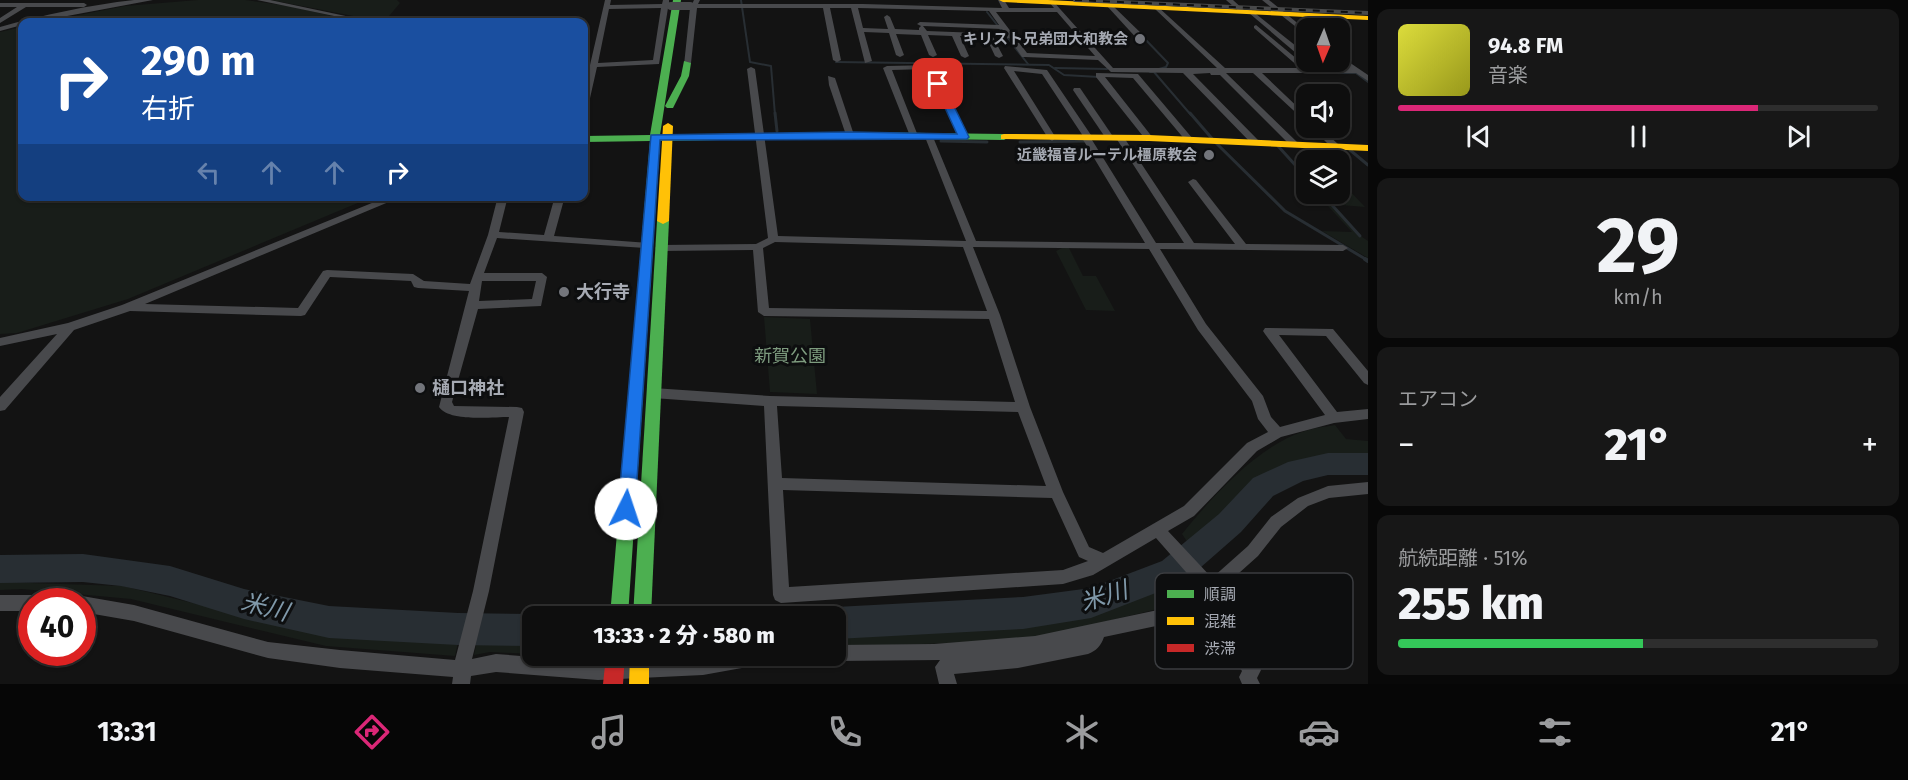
<!DOCTYPE html>
<html lang="ja">
<head>
<meta charset="utf-8">
<style>
  body { margin:0; font-family:"Fira Sans","Noto Sans JP",sans-serif; background:#171717; color:#f1f3f6; height:100vh; display:flex; flex-direction:column; font-size:22px; white-space:nowrap }
  * { box-sizing:border-box; margin:0 }
  p { font-size:20px; color:#9b9c9e }
  .icon { flex:none; width:33px; height:33px; fill:none; stroke:currentColor; stroke-width:2; stroke-linecap:round; stroke-linejoin:round }
  .map { position:relative; flex:1; overflow:hidden }
  .details { display:flex; flex-direction:column; gap:9px; padding:9px; background:#080808; width:540px }
  .details>* { flex:none }
  .top-card { position:absolute; left:18px; top:18px; width:570px; height:183px; border-radius:12px; box-shadow:0 2px 4px #0004,0 0 0 2px #2e2e2e; background:#1a4fa0; color:#fff; overflow:hidden }
  .needle { width:39px; rotate:182deg }
  .buttons { position:absolute; left:1296px; top:18px; display:grid; gap:12px }
  .buttons a { display:grid; place-items:center; width:54px; height:54px; border-radius:12px; background:#0e0e0e; box-shadow:0 2px 4px #0004,0 0 0 2px #2e2e2e; font-size:30px }
  .speed { position:absolute; left:18px; top:588px; display:flex; gap:12px; font-size:30px; font-weight:700; text-align:center }
  .speed>* { display:grid; place-content:center; width:78px; height:78px; border-radius:50%; background:#0e0e0e; box-shadow:0 2px 4px #0004,0 0 0 2px #2e2e2e; line-height:1 }
  .speed .limit { border:9px solid #d22; background:#fff; color:#111 }
  .pin { position:absolute; display:grid; place-items:center; width:51px; height:51px; color:#fff; margin:-26px; border-radius:12px; box-shadow:0 3px 9px #0006 }
  .me { position:absolute; width:66px; margin:-33px; rotate:4deg; stroke-linejoin:round; filter:drop-shadow(0 0 4px #0008) }
  .turn { display:flex; align-items:center; gap:21px; height:126px; padding:0 24px; font-size:27px }
  .turn .icon { width:78px; height:78px; stroke-width:2.5 }
  .turn b { display:block; font-size:42px; line-height:51px }
  .lanes { display:flex; align-items:center; height:57px; padding:0 24px; background:#0003; justify-content:center; gap:30px; direction:ltr }
  .lanes .off { opacity:.35 }
  .big { font-size:45px; font-weight:800; line-height:1.1 }
  .details .card { flex:1; display:flex; flex-direction:column; justify-content:center; gap:9px; min-width:0; padding:0 21px; border-radius:12px; background:#171717 }
  .details .dial { align-items:center; gap:0 }
  .dial b { font-size:78px; line-height:1 }
  .song { display:flex; align-items:center; gap:18px }
  .cover { width:72px; height:72px; border-radius:9px; background:linear-gradient(135deg,hsl(60 70% 55%),hsl(60 70% 35%)) }
  .played { height:6px; border-radius:3px; background:linear-gradient(90deg,#db2777 75%,#2e2e2e 75%) }
  .keys { display:flex; justify-content:space-around; direction:ltr }
  .heat { display:flex; justify-content:space-between; align-items:center; font-size:33px; direction:ltr }
  .charge { height:9px; border-radius:4px; background:linear-gradient(90deg,#34c759 51%,#2e2e2e 0) }
  .trip { position:absolute; left:522px; top:606px; width:324px; height:60px; border-radius:12px; background:#0e0e0e; box-shadow:0 2px 4px #0004,0 0 0 2px #2e2e2e; font-weight:800; line-height:60px; text-align:center }
  .menu { display:flex; height:96px; justify-content:space-around; align-items:center; background:#060606; color:#9b9c9e }
  .menu .icon { width:42px; height:42px }
  .menu .current { color:#db2777 }
  .menu b { font-size:27px; color:#f1f3f6 }
  main { display:flex; flex:1; min-height:0 }
  .map>svg:first-child { display:block }
</style>
</head>
<body>
<main>
<div class="map">
<svg width="1368" height="684" viewBox="0 0 1368 684">
  <rect width="100%" height="100%" fill="#131313"/>
  <!-- green -->
  <g fill="#181d19">
    <path d="M198,0H245L289,6L359,22H44L125,6Z"/>
    <path d="M271,0H397L400,3L384,22Z"/>
    <path d="M22,27V196L372,197L128,299L17,333L0,334V32Z"/>
    <path d="M1340,174L1350,184H1343L1365,207L1341,205L1330,194H1340Z"/>
    <path d="M1317,194H1320L1356,233L1368,241V258L1322,231L1352,232Z"/>
    <path d="M1062,248H1069L1083,276H1096L1115,311L1086,310L1056,251Z"/>
    <path d="M764,317L810,319L817,394L770,392Z"/>
    <path d="M1335,425L1346,439L1368,441V460L1310,459L1270,476L1239,497L1219,526L1190,546L1182,534C1211,498 1257,447 1302,432C1312,428 1324,427 1335,425Z"/>
    <path d="M1180,576L1187,585L1189,594L1162,608L1046,636L979,642L836,647V635L997,627L1085,616Z"/>
    <path d="M0,582L123,586L328,636L459,638L455,656L326,646L131,599L22,589L0,590Z"/>
    <path d="M477,640L532,641V654L490,652L474,655Z"/>
  </g>
  <g fill="none" stroke-linecap="round" stroke-linejoin="round">
    <!-- stream-far2 -->
    <g stroke="#282e33" stroke-width="2">
      <path d="M741,0L750,62L771,66L775,115"/>
      <path d="M987,12L1028,64"/>
      <path d="M1143,37L1168,63L1166,67L1159,69"/>
      <path d="M836,62L1049,65L1064,75L1099,77"/>
      <path d="M1055,68L1107,69L1109,67L1107,65"/>
      <path d="M1150,72H1154L1191,115"/>
      <path d="M1329,73H1356L1368,82"/>
    </g>
    <!-- stream-far1 -->
    <g stroke="#282e33" stroke-width="3">
      <path d="M775,113L777,131"/>
      <path d="M1190,113L1215,142L1285,211L1367,260"/>
      <path d="M941,141L987,142"/>
      <path d="M1020,142L1088,141"/>
      <path d="M1278,146L1306,177"/>
      <path d="M1350,150L1368,165"/>
      <path d="M1322,194L1360,236"/>
    </g>
    <!-- stream -->
    <path stroke="#282e33" stroke-width="4" d="M1365,259L1368,261"/>
    <!-- river -->
    <g fill="#282e33" fill-rule="evenodd">
      <path d="M1328,453H1368V475H1328L1303,481L1273,496L1241,532L1184,582L1091,618L1023,629L836,639V616H822L824,612L836,607L1023,597L1091,588L1162,561L1219,514L1253,478L1288,462Z"/>
      <path d="M83,554L170,566L244,589L329,606L458,613L532,614L539,616H532V646L458,645L329,638L244,619L170,596L121,586L83,582L0,583V555Z"/>
    </g>
    <!-- street -->
    <g fill="#48494c" fill-rule="evenodd">
      <path d="M134,0H153L35,22H22V25L0,31V27C43,15 89,5 134,0Z"/>
      <path d="M257,0H270L374,22H363Z"/>
      <path d="M605,0H611L610,5L662,4L663,0H669V4L674,6L668,8L659,64L597,67L588,107L584,109V91ZM661,8L653,60L598,63L609,9Z"/>
      <path d="M694,0H700L698,4H863L1002,8L998,0H1004L1009,8H1054L1049,2L1052,0L1113,68H1217L1155,9V7L1157,6L1225,68H1300L1254,28V26L1256,25L1309,69H1349L1340,61V56L1368,75V81L1356,73H1262L1306,115V122L1253,73H1226L1297,142L1298,144L1294,147L1291,146L1220,75H1211L1210,73L1193,74L1258,140L1259,142L1255,145L1252,144L1183,73L1111,72L1098,60L1025,57H1022L1009,38L993,37L1003,56L999,58L995,56L986,37L960,36L969,56L965,58L961,56L952,36L928,35L937,55L933,57L929,55L921,35L896,34L904,55L900,57L896,55L889,33L864,32L872,61L865,63L851,8H830L841,60L837,62L833,60L823,8H697L691,63L684,65L690,8L687,6L692,4ZM858,8L989,11L999,25L920,22L917,24L921,26L919,28V30L895,29L890,17L887,15L884,17L888,29L863,28ZM996,12H1057L1095,56L1027,53ZM923,26L1002,29L1005,34L927,31Z"/>
      <path d="M1226,0H1233L1245,11L1240,12Z"/>
      <path d="M1262,0H1269L1306,30V35Z"/>
      <path d="M0,3H84L87,5L84,7H26L0,23V18L17,7H0Z"/>
      <path d="M1107,4H1111L1146,38V42H1140L1107,6Z"/>
      <path d="M1251,10L1306,54V59H1303L1249,13L1248,12Z"/>
      <path d="M933,65L968,137L967,139L960,137L927,69L892,70L918,136L914,139L910,136L883,68L887,66Z"/>
      <path d="M1005,66L1047,70L1093,138L1092,140L1156,243H1184L1116,138L1117,136H1123L1194,243L1235,244L1188,182L1193,179L1196,180L1246,244L1343,245L1348,248L1343,251L1160,249L1206,324L1263,396L1271,417L1280,427L1325,415L1265,334L1263,331L1265,328L1333,329L1368,371V385L1364,383L1326,336L1279,335L1337,412L1368,409V419L1334,423L1281,437L1257,451L1194,516L1168,531L1212,578L1248,546L1271,517L1298,498L1328,486L1368,482V494L1329,498L1308,506L1281,527L1258,556L1210,599L1258,664L1261,670L1257,678L1260,684H1242L1239,677L1242,671L1197,608L1175,622L1104,637C1101,646 1096,651 1088,654L1018,668L954,674L957,684H939L935,667L940,660L836,661L830,659L829,656H836V645L934,644L1035,636L1172,607L1200,588L1156,538L1093,575L1063,584L781,603L775,600L773,595L764,406L653,398L648,396L647,393L648,390L653,388L770,396L1015,402L989,319L764,316L758,312L753,250L660,251L655,248L660,245L756,244L768,238L747,69L751,67L755,69L778,236L966,241L925,137L929,134L933,137L976,241L1145,243L1082,138L1083,136L1042,74L1014,71L1056,138L1052,141L1048,138L1004,68ZM775,242L963,247L987,311L769,308L763,248ZM973,247L1149,249L1198,330L1252,401L1258,419L1268,432L1247,443L1184,506L1103,553L1089,547L1063,492L1030,407L1000,315ZM777,406L1018,412L1046,486L782,478ZM783,490L1052,498L1079,557L1088,561L1063,570L789,587Z"/>
      <path d="M1096,73L1138,74L1193,139L1186,141L1133,78L1105,77L1153,138L1146,140L1096,77Z"/>
      <path d="M828,76L835,78L854,135L853,137L846,135L829,85Z"/>
      <path d="M1074,88H1080L1114,138L1113,140H1107L1073,90Z"/>
      <path d="M1312,128H1320L1338,144V148H1332Z"/>
      <path d="M389,196H403L145,304L298,308L323,271L327,270L413,274L424,281L470,284L488,235L498,196H508L499,232L544,235L555,196H565L554,236L649,243L650,245L645,248L497,238L484,273H542L547,277L541,306L478,309L452,402L454,406L517,407L522,408L524,412L489,591L472,659L496,654L598,662L716,656H777L775,662L703,675L598,680L496,672L471,676L470,684H452L453,677L340,668L268,658L134,621L82,612V602H75L76,599L82,596L134,605L268,642L340,650L455,660L473,591L509,417C492,417 449,422 439,407L469,291L418,288L414,287L411,281L330,277L305,315L301,316L130,311L74,330L5,410L0,411V397L57,334L0,346V338L68,323L122,305ZM482,281H536L532,299L479,301Z"/>
      <path d="M0,595H32L38,598L39,602H32V611H0Z"/>
    </g>
    <!-- fast -->
    <g fill="#4caf50" fill-rule="evenodd">
      <path d="M673,0H681L660,135L850,132L1004,134L1009,137L1004,140L850,138L660,141L628,616H610L650,141L584,142V136L650,135Z"/>
      <path d="M684,61L691,63L689,76L673,108H667L665,106L681,76Z"/>
      <path d="M663,218L669,221L651,616H633L657,221Z"/>
    </g>
    <!-- slow -->
    <g fill="#ffc107" fill-rule="evenodd">
      <path d="M999,0H1048L1368,16V20L1003,2Z"/>
      <path d="M668,123L673,126L669,221L663,224L657,221L663,126Z"/>
      <path d="M1004,134L1149,135L1368,145V151L1149,141L1001,139V135Z"/>
      <path d="M630,656H649V684H629Z"/>
    </g>
    <!-- jam -->
    <path fill="#c62828" fill-rule="evenodd" d="M606,656H625L623,684H603Z"/>
    <defs>
      <path id="rail" d="M1075,0L1368,13"/>
    </defs>
    <!-- rail casing -->
    <use href="#rail" stroke="#48494a" stroke-width="4"/>
    <!-- rail -->
    <use href="#rail" stroke="#0d0e0f" stroke-width="2" stroke-dasharray="7" stroke-linecap="butt"/>
    <!-- street-bridge -->
    <path stroke="#48494c" stroke-width="8" d="M671,6H690"/>
  </g>
  <!-- route -->
  <path fill="#1a73e8" stroke="#114b97" stroke-width="1.5" d="M935,82L943,84L969,137L967,139L660,140L635,509L632,515L626,517L620,515L618,509L651,135L850,132L957,134L934,84Z"/>
  <!-- markers -->
  <g fill="#73757b" stroke="#0d0e0f" stroke-width="2">
    <circle cx="1140" cy="39" r="6"/>
    <circle cx="1209" cy="155" r="6"/>
    <circle cx="564" cy="292" r="6"/>
    <circle cx="420" cy="388" r="6"/>
  </g>
  <g text-anchor="middle" stroke-width="6" stroke-linejoin="round" paint-order="stroke">
    <!-- far-poi labels -->
    <g font-size="15" font-weight="bold" fill="#a6aab3" stroke="#0d0e0f" text-anchor="end">
      <text x="1128" y="44">キリスト兄弟団大和教会</text>
      <text x="1197" y="160">近畿福音ルーテル橿原教会</text>
    </g>
    <!-- poi labels -->
    <g font-size="18" font-weight="bold" fill="#a6aab3" stroke="#0d0e0f" text-anchor="start">
      <text x="576" y="298">大行寺</text>
      <text x="432" y="394">樋口神社</text>
    </g>
    <!-- park labels -->
    <g font-size="18" fill="#7e9c7f" stroke="#0d0e0f">
      <text x="790" y="362">新賀公園</text>
    </g>
    <!-- near-water labels -->
    <g font-size="24" font-style="italic" fill="#8099aa" stroke="#0d0e0f">
      <text transform="translate(1104 596) rotate(-17)" y="8">米川</text>
      <text transform="translate(265 607) rotate(14)" y="8">米川</text>
    </g>
  </g>
  <!-- legend -->
  <rect x="1155" y="573" width="198" height="96" rx="9" fill="#0d0e0f" stroke="#3b3d40" stroke-width="1.5"/>
  <rect x="1167" y="590" width="27" height="8" fill="#4caf50"/>
  <rect x="1167" y="617" width="27" height="8" fill="#ffc107"/>
  <rect x="1167" y="644" width="27" height="8" fill="#c62828"/>
  <g font-size="16" fill="#a6aab3">
    <text x="1204" y="600">順調</text>
    <text x="1204" y="627">混雑</text>
    <text x="1204" y="654">渋滞</text>
  </g>
</svg>
<div class="buttons">
<a><svg class="needle" viewBox="-14 -14 28 28"><path d="M0-13l5 13h-10z" fill="#e53935"/><path d="M0 13l5-13h-10z" fill="#9b9c9e"/></svg></a>
<a><svg class="icon" aria-label="sound" viewBox="0 0 24 24"><path d="M4 9h4l5-4v14l-5-4H4zM17 9q2 3 0 6"/></svg></a>
<a><svg class="icon" aria-label="layers" viewBox="0 0 24 24"><path d="M12 4l9 5-9 5-9-5zM3 14l9 5 9-5"/></svg></a>
</div>
<div class="speed"><div class="limit">40</div></div>
<div class="pin" style="left:938px;top:84px;background:#d93025"><svg class="icon" aria-label="arrive" viewBox="0 0 24 24"><path d="M6 21V4h12l-3 4 3 4H6"/></svg></div>
<svg class="me" style="left:626px;top:509px" viewBox="-20 -20 40 40"><circle r="19" fill="#fff"/><path d="M0-13L10 11 0 6-10 11z" fill="#1a73e8"/></svg>
<div class="trip">13:33 · 2 分 · 580 m</div>
<div class="top-card">
<div class="turn"><svg class="icon" aria-label="right" viewBox="0 0 24 24"><path d="M7 20v-9h11M14 6l5 5-5 5"/></svg><div><b>290 m</b>右折</div></div>
<div class="lanes"><svg class="icon off" aria-label="left" viewBox="0 0 24 24"><path d="M17 20v-9H6M10 6l-5 5 5 5"/></svg><svg class="icon off" aria-label="ahead" viewBox="0 0 24 24"><path d="M12 20V5M6 11l6-6 6 6"/></svg><svg class="icon off" aria-label="ahead" viewBox="0 0 24 24"><path d="M12 20V5M6 11l6-6 6 6"/></svg><svg class="icon" aria-label="right" viewBox="0 0 24 24"><path d="M7 20v-9h11M14 6l5 5-5 5"/></svg></div>
</div>
</div>
<section class="details">
<div class="card">
<div class="song"><i class="cover"></i><div><b>94.8 FM</b><p>音楽</p></div></div>
<div class="played"></div>
<div class="keys"><svg class="icon" aria-label="previous" viewBox="0 0 24 24"><path d="M18 5L8 12l10 7zM5 5v14"/></svg><svg class="icon" aria-label="pause" viewBox="0 0 24 24"><path d="M8 5v14M16 5v14"/></svg><svg class="icon" aria-label="next" viewBox="0 0 24 24"><path d="M6 5l10 7-10 7zM19 5v14"/></svg></div>
</div>
<div class="card dial"><b>29</b><p>km/h</p></div>
<div class="card"><p>エアコン</p>
<div class="heat"><a>−</a><b class="big">21°</b><a>+</a></div>
</div>
<div class="card"><p>航続距離 · 51%</p><b class="big">255 km</b><div class="charge"></div></div>
</section>
</main>
<nav class="menu">
<b>13:31</b>
<svg class="icon current" aria-label="directions" viewBox="0 0 24 24"><path d="M12 3l9 9-9 9-9-9zM9 14v-3h6M13 9l2 2-2 2"/></svg>
<svg class="icon" aria-label="music" viewBox="0 0 24 24"><path d="M9 18V5l10-2v13"/><circle cx="6" cy="18" r="3"/><circle cx="16" cy="16" r="3"/></svg>
<svg class="icon" aria-label="phone" viewBox="0 0 24 24"><path d="M5 4h4l2 5-3 2q2 4 5 5l2-3 5 2v4C11 20 4 13 5 4z"/></svg>
<svg class="icon" aria-label="climate" viewBox="0 0 24 24"><path d="M12 3v18M4 7l16 10M4 17L20 7"/></svg>
<svg class="icon" aria-label="car" viewBox="0 0 24 24"><path d="M5 17H2v-5l4-1 3-4h7l3 4 3 1v5h-3M9 17h6M6 11h13"/><circle cx="7" cy="17" r="2"/><circle cx="17" cy="17" r="2"/></svg>
<svg class="icon" aria-label="filters" viewBox="0 0 24 24"><path d="M4 7h16M4 17h16"/><circle cx="9" cy="7" r="2"/><circle cx="15" cy="17" r="2"/></svg>
<b>21°</b>
</nav>
</body>
</html>
